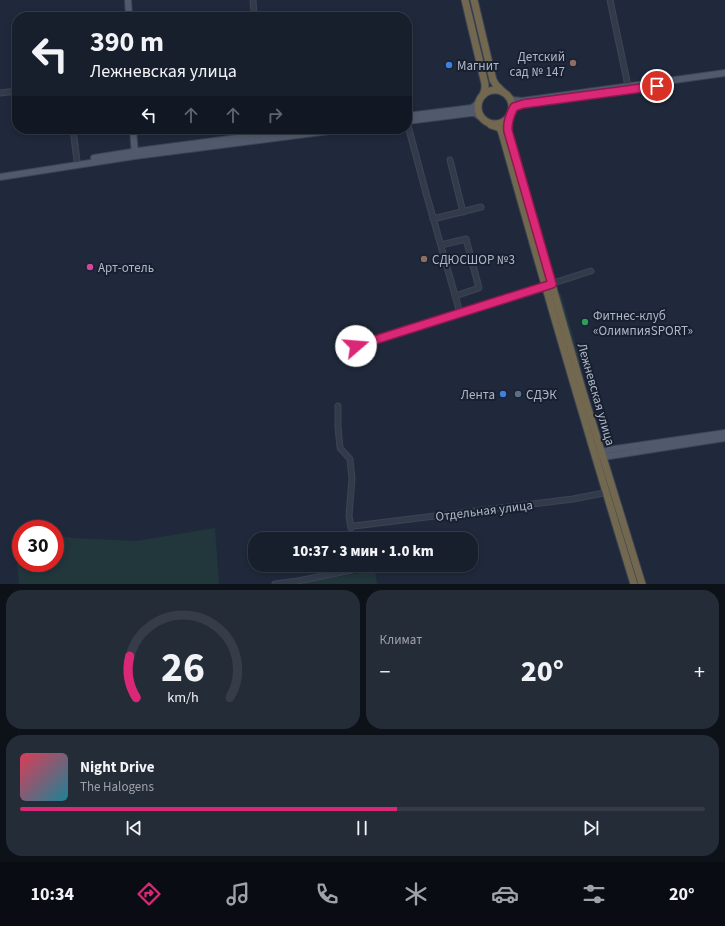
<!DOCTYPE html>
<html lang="ru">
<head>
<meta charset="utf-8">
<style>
  body { margin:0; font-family:"Source Sans 3",sans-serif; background:#242c38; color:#f1f3f6; height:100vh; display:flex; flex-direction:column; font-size:15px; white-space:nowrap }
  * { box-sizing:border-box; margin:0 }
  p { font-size:13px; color:#9ea2a9 }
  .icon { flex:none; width:22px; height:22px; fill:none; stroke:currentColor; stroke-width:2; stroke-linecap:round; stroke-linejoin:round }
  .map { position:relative; height:584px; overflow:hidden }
  .panel { display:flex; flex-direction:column; gap:6px; padding:6px; background:#0d1118; flex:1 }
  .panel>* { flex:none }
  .hud { position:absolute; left:12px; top:12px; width:400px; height:122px; border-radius:16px; box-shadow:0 2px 6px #0003,0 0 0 1px #363d48; background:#171f2c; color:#f1f3f6; overflow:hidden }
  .speed { position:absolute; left:12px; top:520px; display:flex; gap:8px; font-size:20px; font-weight:700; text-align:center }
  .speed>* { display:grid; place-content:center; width:52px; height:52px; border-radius:50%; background:#171f2c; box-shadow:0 2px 6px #0003,0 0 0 1px #363d48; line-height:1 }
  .speed .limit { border:6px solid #d22; background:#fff; color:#111 }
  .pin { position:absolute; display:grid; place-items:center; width:34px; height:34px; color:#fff; margin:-17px; border:2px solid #fff; border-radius:50%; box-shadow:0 1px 4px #0007 }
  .me { position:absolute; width:44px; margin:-22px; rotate:72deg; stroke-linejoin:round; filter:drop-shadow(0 0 3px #0008) }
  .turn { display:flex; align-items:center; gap:14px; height:84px; padding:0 12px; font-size:18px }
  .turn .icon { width:52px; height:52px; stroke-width:2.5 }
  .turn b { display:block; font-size:28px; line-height:34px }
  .lanes { display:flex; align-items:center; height:38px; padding:0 12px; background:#0003; justify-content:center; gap:20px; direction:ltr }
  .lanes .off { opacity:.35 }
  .big { font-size:30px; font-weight:800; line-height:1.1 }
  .panel .widget { flex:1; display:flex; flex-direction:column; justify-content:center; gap:6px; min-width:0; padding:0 14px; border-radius:16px; background:#242c38 }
  .panel .dial { align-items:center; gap:0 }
  .dial svg { height:104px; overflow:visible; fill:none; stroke:#363d48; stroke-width:7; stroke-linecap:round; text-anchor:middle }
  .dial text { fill:#f1f3f6; stroke:none }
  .song { display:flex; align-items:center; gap:12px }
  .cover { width:48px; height:48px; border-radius:6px; background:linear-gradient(135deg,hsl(350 70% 55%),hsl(190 70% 35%)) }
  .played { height:4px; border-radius:2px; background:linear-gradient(90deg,#db2777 55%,#363d48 55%) }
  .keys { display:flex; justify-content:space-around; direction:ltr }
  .heat { display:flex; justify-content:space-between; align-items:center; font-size:22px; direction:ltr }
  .panel .tiles { flex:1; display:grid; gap:6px; grid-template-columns:1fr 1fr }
  .widget:last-child { grid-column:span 2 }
  .trip { position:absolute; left:248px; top:532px; width:230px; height:40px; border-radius:16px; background:#171f2c; box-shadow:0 2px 6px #0003,0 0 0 1px #363d48; font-weight:800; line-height:40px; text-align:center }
  .tab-bar { display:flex; height:64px; justify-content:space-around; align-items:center; background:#090c12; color:#9ea2a9 }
  .tab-bar .icon { width:28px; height:28px }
  .tab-bar .selected { color:#db2777 }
  .tab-bar b { font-size:18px; color:#f1f3f6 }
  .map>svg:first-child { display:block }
</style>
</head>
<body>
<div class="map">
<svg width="725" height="584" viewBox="0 0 725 584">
  <rect width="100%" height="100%" fill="#1f293b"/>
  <!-- green -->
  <g fill="#21373c">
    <path d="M560,293L561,294L581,363L577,362L558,294Z"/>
    <path d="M215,528L219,584H19L15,545L21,532V563H55V535L72,538L137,541Z"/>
    <path d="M375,571L377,584H289Z"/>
  </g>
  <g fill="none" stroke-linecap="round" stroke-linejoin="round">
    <defs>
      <g id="minor">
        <path d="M253,0L254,15"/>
        <path d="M610,0L628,86"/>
        <path d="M0,93L17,91"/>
        <path d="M407,122L426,193L460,313"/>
        <path d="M73,129L77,161"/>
        <path d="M450,160L463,212"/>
        <path d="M433,219L481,207"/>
        <path d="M441,245L466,239L479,288L455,296"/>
        <path d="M356,346L591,271"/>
        <path d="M338,406V427L340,448L350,459L352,479L349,516L351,528"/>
        <path d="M354,526L573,499L609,492"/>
        <path d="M275,584L298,581L352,570V565"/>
      </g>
      <g id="major">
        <path d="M128,0L129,17"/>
        <path d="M508,97L513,100L522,101L725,73"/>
        <path d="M512,112L514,107L527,104"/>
        <path d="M407,116L472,108L476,105L480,100"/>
        <path d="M407,121L471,113H475L480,117"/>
        <path d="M133,129L135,155"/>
        <path d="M94,158L138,151L307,129"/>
        <path d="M0,177L135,156L345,129"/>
        <path d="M598,453L608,450L725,433"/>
        <path d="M600,456L603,457L725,438"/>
      </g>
      <g id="highway">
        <path d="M465,0L485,84V89L483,95"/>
        <path d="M474,0L493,80L496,85L503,92"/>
        <circle cx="495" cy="107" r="17"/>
        <path d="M509,118C505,133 514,151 518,166L582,389L642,584"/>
        <path d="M491,125L500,128L502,133C544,284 588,434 634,584"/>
      </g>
    </defs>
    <!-- minor casing -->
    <use href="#minor" stroke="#3c4455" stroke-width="7"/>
    <!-- major casing -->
    <use href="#major" stroke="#3c4455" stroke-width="8"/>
    <!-- highway casing -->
    <use href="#highway" stroke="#3b4353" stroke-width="9"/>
    <!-- minor -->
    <use href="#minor" stroke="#333b4b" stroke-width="5"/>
    <!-- major -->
    <use href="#major" stroke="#515a6c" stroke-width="6"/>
    <!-- highway -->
    <use href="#highway" stroke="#72674f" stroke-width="7"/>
  </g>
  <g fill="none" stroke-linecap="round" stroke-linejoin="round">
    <defs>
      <path id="route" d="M356,346L552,284L508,131C507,122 510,115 514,107L523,104L657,86"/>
    </defs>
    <!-- route casing -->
    <use href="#route" stroke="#8e194d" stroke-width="10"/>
    <!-- route -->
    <use href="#route" stroke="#db2777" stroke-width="7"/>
  </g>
  <!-- markers -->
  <g fill="#8d6e63" stroke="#182030" stroke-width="1.5">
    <circle cx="573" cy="63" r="4"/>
    <circle cx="424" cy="259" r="4"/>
  </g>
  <g fill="#3f7fe0" stroke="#182030" stroke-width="1.5">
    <circle cx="449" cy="65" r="4"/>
    <circle cx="503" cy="394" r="4"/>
  </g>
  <circle fill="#d1479c" stroke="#182030" stroke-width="1.5" cx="90" cy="267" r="4"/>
  <circle fill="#2e9e5b" stroke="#182030" stroke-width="1.5" cx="585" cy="322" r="4"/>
  <circle fill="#5c6f8a" stroke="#182030" stroke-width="1.5" cx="518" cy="394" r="4"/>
  <g text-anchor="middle" stroke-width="4" stroke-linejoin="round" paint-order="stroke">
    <!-- poi labels -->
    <g font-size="13" fill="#aeb6c8" stroke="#182030" text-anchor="start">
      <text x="565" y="61" text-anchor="end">Детский<tspan x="565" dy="15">сад № 147</tspan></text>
      <text x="457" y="70">Магнит</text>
      <text x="432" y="264">СДЮСШОР №3</text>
      <text x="98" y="272">Арт-отель</text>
      <text x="593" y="320">Фитнес-клуб<tspan x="593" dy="15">«ОлимпияSPORT»</tspan></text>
      <text x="495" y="399" text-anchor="end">Лента</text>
      <text x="526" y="399">СДЭК</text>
    </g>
    <!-- street labels -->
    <g font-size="13" fill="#aeb6c8" stroke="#182030">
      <text transform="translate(597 394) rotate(74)" y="5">Лежневская улица</text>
      <text transform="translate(484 510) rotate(-7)" y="5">Отдельная улица</text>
    </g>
  </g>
</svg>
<div class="speed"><div class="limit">30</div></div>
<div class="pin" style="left:657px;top:86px;background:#d93025"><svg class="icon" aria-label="arrive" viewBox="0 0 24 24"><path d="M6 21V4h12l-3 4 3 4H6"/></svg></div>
<svg class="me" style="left:356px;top:346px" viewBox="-20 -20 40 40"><circle r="19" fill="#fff"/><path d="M0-13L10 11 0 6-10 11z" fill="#db2777"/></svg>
<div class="trip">10:37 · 3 мин · 1.0 km</div>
<div class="hud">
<div class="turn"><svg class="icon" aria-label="left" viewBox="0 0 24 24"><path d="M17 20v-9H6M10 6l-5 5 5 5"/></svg><div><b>390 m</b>Лежневская улица</div></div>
<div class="lanes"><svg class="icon" aria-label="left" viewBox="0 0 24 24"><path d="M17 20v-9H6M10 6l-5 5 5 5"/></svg><svg class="icon off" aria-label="ahead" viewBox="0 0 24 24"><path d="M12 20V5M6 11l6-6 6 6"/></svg><svg class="icon off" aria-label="ahead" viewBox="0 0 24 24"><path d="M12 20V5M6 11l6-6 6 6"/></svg><svg class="icon off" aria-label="right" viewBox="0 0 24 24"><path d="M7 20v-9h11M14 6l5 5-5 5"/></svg></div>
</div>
</div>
<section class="panel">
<div class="tiles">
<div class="widget dial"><svg viewBox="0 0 100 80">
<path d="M14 69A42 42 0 1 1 86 69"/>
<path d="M14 69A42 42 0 0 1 9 37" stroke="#db2777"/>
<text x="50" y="56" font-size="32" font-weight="700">26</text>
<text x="50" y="72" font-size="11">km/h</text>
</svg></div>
<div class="widget"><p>Климат</p>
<div class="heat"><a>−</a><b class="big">20°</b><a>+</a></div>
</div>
<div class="widget">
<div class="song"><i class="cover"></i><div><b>Night Drive</b><p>The Halogens</p></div></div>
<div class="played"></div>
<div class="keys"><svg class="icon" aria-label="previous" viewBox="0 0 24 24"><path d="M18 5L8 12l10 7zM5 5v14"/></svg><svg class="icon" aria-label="pause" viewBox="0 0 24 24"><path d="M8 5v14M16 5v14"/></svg><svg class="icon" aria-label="next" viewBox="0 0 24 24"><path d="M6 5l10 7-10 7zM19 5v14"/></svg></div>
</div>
</div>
</section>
<nav class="tab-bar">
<b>10:34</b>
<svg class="icon selected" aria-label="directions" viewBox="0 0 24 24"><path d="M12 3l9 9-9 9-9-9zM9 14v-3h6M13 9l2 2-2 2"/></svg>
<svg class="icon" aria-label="music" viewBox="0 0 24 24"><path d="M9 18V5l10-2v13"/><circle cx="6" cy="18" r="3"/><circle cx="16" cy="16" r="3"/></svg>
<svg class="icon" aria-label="phone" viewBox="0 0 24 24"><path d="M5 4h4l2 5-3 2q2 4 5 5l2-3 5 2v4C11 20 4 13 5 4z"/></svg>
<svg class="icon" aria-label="climate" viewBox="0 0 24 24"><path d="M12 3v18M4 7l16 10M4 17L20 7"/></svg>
<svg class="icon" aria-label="car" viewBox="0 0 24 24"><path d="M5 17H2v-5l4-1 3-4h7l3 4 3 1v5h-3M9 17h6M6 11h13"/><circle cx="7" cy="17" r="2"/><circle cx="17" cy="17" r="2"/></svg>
<svg class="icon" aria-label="filters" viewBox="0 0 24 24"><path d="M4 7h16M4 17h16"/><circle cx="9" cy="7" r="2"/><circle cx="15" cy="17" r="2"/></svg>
<b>20°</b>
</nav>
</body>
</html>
